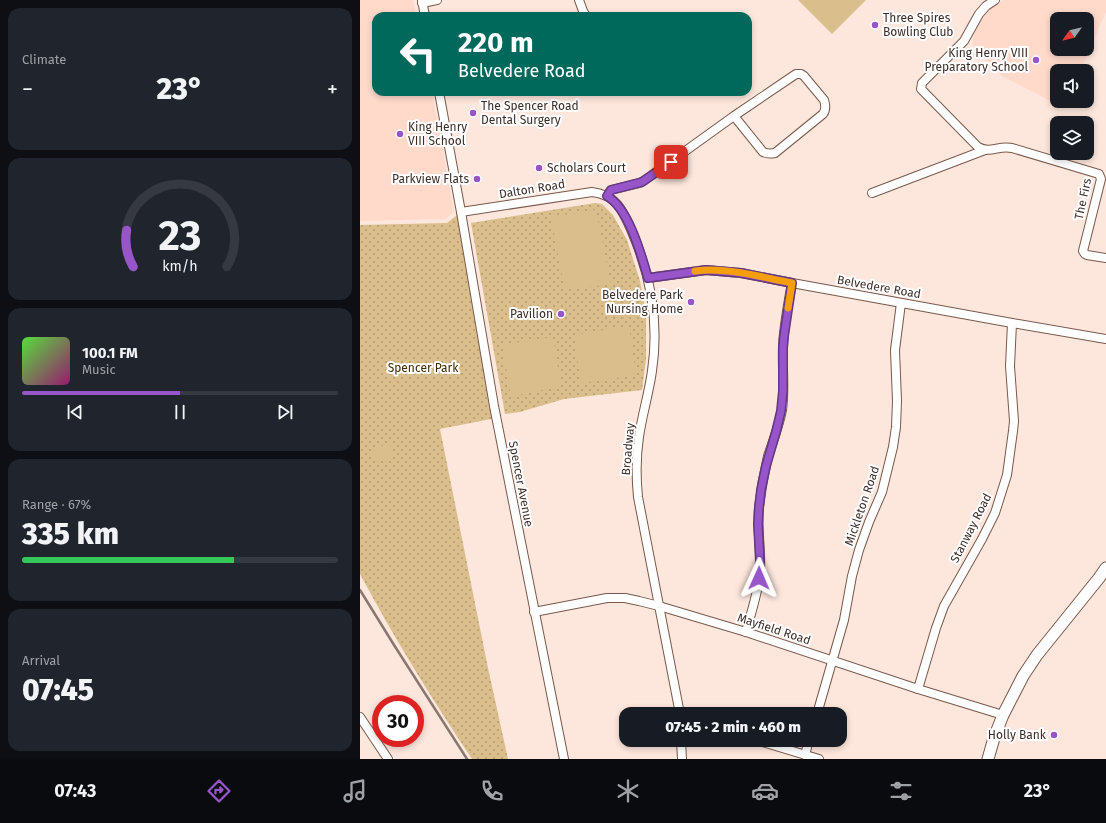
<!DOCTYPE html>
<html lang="en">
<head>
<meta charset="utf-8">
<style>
  body { margin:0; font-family:"Fira Sans",sans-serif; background:#20242c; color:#f1f3f6; height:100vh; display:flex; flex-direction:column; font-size:15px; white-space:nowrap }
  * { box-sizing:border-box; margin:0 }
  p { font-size:13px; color:#9ea1a6 }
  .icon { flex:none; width:22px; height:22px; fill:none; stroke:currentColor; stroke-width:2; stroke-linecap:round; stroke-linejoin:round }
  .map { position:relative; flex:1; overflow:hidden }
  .details { display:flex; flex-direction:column; gap:8px; padding:8px; background:#0d0f14; width:360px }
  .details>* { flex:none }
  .top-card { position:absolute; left:12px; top:12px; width:380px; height:84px; border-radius:12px; box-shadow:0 2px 6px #0003; background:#00695c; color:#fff; overflow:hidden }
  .needle { width:26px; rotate:236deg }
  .controls { position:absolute; left:690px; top:12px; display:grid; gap:8px }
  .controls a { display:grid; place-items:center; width:44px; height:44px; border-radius:8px; background:#171b24; box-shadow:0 2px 6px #0003; font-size:20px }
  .speed { position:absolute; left:12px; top:695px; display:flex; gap:8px; font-size:20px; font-weight:700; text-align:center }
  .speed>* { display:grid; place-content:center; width:52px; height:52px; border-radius:50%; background:#171b24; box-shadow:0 2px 6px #0003; line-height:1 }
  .speed .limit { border:6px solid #d22; background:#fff; color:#111 }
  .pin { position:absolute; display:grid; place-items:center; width:34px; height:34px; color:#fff; margin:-17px; border-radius:8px; box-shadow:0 2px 6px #0006 }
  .me { position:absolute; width:44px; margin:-22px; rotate:1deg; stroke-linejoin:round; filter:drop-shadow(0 0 3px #0008) }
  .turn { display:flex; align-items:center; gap:14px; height:84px; padding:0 20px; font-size:18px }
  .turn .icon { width:52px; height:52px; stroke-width:2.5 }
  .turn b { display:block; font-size:28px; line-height:34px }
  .big { font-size:30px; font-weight:800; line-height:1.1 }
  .details .widget { flex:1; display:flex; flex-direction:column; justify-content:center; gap:6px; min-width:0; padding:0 14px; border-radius:12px; background:#20242c }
  .details .dial { align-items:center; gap:0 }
  .dial svg { height:104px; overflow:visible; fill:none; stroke:#363941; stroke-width:7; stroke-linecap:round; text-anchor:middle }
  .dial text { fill:#f1f3f6; stroke:none }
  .song { display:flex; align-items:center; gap:12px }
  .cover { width:48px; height:48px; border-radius:6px; background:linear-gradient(135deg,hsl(110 70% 55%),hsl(320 70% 35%)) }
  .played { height:4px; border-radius:2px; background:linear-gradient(90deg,#9855ca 50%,#363941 50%) }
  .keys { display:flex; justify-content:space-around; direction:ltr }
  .heat { display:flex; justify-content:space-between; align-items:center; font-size:22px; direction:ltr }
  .charge { height:6px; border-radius:3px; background:linear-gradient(90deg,#34c759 67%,#363941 0) }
  .trip { position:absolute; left:259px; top:707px; width:228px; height:40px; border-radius:12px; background:#171b24; box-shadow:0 2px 6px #0003; font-weight:800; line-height:40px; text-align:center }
  .dock { display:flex; height:64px; justify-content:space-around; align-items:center; background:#090b0e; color:#9ea1a6 }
  .dock .icon { width:28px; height:28px }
  .dock .active { color:#9855ca }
  .dock b { font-size:18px; color:#f1f3f6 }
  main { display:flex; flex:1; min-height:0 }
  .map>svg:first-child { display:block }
</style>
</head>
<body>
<main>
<section class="details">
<div class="widget"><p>Climate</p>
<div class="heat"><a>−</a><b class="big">23°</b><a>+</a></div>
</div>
<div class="widget dial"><svg viewBox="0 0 100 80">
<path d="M14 69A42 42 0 1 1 86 69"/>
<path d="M14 69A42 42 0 0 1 9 41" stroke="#9855ca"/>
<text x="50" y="56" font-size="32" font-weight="700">23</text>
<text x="50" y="72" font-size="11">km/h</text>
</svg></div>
<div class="widget">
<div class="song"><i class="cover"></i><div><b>100.1 FM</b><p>Music</p></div></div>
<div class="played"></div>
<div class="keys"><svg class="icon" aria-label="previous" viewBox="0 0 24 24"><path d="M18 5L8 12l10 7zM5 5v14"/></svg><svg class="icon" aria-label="pause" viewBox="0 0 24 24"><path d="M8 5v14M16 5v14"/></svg><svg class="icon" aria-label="next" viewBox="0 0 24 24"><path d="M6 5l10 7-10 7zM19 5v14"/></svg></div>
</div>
<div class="widget"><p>Range · 67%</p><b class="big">335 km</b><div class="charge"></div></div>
<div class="widget"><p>Arrival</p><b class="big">07:45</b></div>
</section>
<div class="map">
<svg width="746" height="759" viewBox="0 0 746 759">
  <defs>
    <pattern id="green-dots" width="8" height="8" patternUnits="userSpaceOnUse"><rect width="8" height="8" fill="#dabe8c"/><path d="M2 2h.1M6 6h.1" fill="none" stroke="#b29b72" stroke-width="1.8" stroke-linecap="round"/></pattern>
  </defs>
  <rect width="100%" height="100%" fill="#fde6dc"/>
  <!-- built -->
  <g fill="#ffdacb" fill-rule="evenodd">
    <path d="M0,0H53L56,16H16V92H72L94,212L85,219L0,221Z"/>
    <path d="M643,0H746V12L720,71H697V101H707L704,108L642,76L612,44L616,26L628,10ZM697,19H727V49H697Z"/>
  </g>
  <!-- green -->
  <g fill="url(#green-dots)">
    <path d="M235,203L242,204L253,215L267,240L280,281L286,313V359L282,390L204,399L160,412L145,414L111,223Z"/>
    <path d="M101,212L136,418L80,429L128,668L148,759H112C72,699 34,638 0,574V225L87,223Z"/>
  </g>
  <!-- pitch -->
  <g fill="#dabe8c">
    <path d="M438,0H506L472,34Z"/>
    <path d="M236,210L251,284L205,290L191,217Z"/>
    <path d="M269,326L276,375L221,383L214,335Z"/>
    <path d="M193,337L201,387L151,396L142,345Z"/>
    <path d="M30,444L34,457L15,462L11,449Z"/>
  </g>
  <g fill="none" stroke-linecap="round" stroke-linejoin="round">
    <defs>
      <g id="minor">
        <path d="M62,0L65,16"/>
        <path d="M219,0L223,11L226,16"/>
        <path d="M635,0L626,6L619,14L604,41L562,83L561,89L618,147C631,154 638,145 652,148L739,174L741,179L723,251L725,254L727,255L746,258"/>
        <path d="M62,3L77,0"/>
        <path d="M79,92L101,212L134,406L204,759"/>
        <path d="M512,193L625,150"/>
        <path d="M247,196L251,190L280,183L285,180L374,116L436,74H441L444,76L464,100C466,106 466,110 463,114L415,153C410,154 407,154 403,152L374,116"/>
        <path d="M101,212L232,192C257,195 263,211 272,232C291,276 299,324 292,371C289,393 282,415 279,437C276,457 276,477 278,497L320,714"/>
        <path d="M288,278L346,270L381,273L432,283L652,323L746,339"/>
        <path d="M174,612L247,598H265L279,601L299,606L386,632L558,689L643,715"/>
        <path d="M386,632C391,612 399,591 400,570C401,549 397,528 399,507C401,490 404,473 408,456C413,441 419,426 422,410C425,389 422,367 423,346C424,325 428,304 432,283"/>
        <path d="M558,689L576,628L584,606L622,539L635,513L647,475L653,431L654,421L650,366L652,323"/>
        <path d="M457,714L484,620L492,576L499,550L509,522L522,492L533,447L536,427L537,401L535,350L541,303"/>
        <path d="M0,717L28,759"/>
        <path d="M321,740L322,759"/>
        <path d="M396,740L459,759"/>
        <path d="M445,755L449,740"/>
      </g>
      <path id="secondary" d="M628,759L634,738L643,715L663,676L677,655L739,578L746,568"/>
    </defs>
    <!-- minor casing -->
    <use href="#minor" stroke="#79594b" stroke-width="10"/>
    <!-- secondary casing -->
    <use href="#secondary" stroke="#79594b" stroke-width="13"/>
    <!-- minor -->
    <use href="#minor" stroke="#fff" stroke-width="8"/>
    <!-- secondary -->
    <use href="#secondary" stroke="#fff" stroke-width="11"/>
    <!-- rail -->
    <path stroke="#897770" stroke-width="2.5" d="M0,590L34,645L107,759"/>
  </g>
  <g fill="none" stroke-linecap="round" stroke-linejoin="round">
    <defs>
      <path id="route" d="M311,162L282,182L251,190L247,196C269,209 281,254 288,278L346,270L381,273L432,283L424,336L423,348V391L421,411L416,432L406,466L401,490L399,508L398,524L400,560L399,578"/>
    </defs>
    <!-- route casing -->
    <use href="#route" stroke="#633783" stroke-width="10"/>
    <!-- route -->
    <use href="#route" stroke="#9855ca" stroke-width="7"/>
    <!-- slow -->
    <path stroke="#f59e0b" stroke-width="7" d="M335,271C368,267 400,277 432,283L428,308"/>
  </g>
  <!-- markers -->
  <g fill="#9855ca" stroke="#fff" stroke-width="1.5">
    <circle cx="515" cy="25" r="4"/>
    <circle cx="676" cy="60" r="4"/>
    <circle cx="113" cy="113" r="4"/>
    <circle cx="40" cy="134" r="4"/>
    <circle cx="179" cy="168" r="4"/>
    <circle cx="117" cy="179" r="4"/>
    <circle cx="331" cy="302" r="4"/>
    <circle cx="201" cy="314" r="4"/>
    <circle cx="694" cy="735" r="4"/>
  </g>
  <g text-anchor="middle" stroke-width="4" stroke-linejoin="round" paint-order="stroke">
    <!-- poi labels -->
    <g font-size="12" fill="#3d2e28" stroke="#fff" text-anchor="end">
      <text x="523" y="22" text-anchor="start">Three Spires<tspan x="523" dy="14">Bowling Club</tspan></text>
      <text x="668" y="57">King Henry VIII<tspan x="668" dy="14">Preparatory School</tspan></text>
      <text x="121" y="110" text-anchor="start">The Spencer Road<tspan x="121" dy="14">Dental Surgery</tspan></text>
      <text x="48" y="131" text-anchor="start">King Henry<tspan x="48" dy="14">VIII School</tspan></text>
      <text x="187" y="172" text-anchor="start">Scholars Court</text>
      <text x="109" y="183">Parkview Flats</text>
      <text x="323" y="299">Belvedere Park<tspan x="323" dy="14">Nursing Home</tspan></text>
      <text x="193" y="318">Pavilion</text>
      <text x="686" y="739">Holly Bank</text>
    </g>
    <!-- street labels -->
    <g font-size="12" fill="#3d2e28" stroke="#fff">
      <text transform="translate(172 189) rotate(-9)" y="4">Dalton Road</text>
      <text transform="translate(723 199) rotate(-78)" y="4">The Firs</text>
      <text transform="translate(519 287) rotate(10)" y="4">Belvedere Road</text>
      <text transform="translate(268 449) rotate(-85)" y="4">Broadway</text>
      <text transform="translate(161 484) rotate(79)" y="4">Spencer Avenue</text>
      <text transform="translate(502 506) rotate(-71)" y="4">Mickleton Road</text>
      <text transform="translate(611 528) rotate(-63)" y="4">Stanway Road</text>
      <text transform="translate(414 629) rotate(18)" y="4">Mayfield Road</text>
    </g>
    <!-- park labels -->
    <g font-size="12" fill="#3f2c03" stroke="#fff">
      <text x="63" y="372">Spencer Park</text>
    </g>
  </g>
</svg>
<div class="controls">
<a><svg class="needle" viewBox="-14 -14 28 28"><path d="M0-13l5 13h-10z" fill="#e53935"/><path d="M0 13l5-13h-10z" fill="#9ea1a6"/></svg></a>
<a><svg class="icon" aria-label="sound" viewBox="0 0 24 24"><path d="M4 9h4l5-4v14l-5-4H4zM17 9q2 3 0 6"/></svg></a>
<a><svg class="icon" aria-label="layers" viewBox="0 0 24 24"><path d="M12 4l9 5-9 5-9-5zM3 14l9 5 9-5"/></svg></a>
</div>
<div class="speed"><div class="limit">30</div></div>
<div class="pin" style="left:311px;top:162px;background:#d93025"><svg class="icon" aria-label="arrive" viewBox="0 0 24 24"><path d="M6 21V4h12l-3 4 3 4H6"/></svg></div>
<svg class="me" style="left:399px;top:578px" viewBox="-20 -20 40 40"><path d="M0-17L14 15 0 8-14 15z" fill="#9855ca" stroke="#fff" stroke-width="4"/></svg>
<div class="trip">07:45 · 2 min · 460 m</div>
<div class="top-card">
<div class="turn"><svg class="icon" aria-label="left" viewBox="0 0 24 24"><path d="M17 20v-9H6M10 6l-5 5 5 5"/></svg><div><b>220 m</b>Belvedere Road</div></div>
</div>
</div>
</main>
<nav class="dock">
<b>07:43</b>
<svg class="icon active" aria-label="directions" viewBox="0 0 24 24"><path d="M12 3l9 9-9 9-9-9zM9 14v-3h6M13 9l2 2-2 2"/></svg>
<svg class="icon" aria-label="music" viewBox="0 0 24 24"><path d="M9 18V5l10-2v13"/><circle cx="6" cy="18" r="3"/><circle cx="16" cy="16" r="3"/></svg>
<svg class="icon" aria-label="phone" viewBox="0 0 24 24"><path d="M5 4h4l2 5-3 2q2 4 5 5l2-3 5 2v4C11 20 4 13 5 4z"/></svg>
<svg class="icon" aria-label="climate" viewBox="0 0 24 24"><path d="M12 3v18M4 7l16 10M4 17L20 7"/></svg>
<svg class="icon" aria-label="car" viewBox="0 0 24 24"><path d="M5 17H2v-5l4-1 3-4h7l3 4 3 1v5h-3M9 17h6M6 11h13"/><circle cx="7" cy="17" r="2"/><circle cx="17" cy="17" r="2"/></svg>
<svg class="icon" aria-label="filters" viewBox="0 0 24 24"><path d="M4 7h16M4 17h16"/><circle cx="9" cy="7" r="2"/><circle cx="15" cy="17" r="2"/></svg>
<b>23°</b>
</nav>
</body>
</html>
